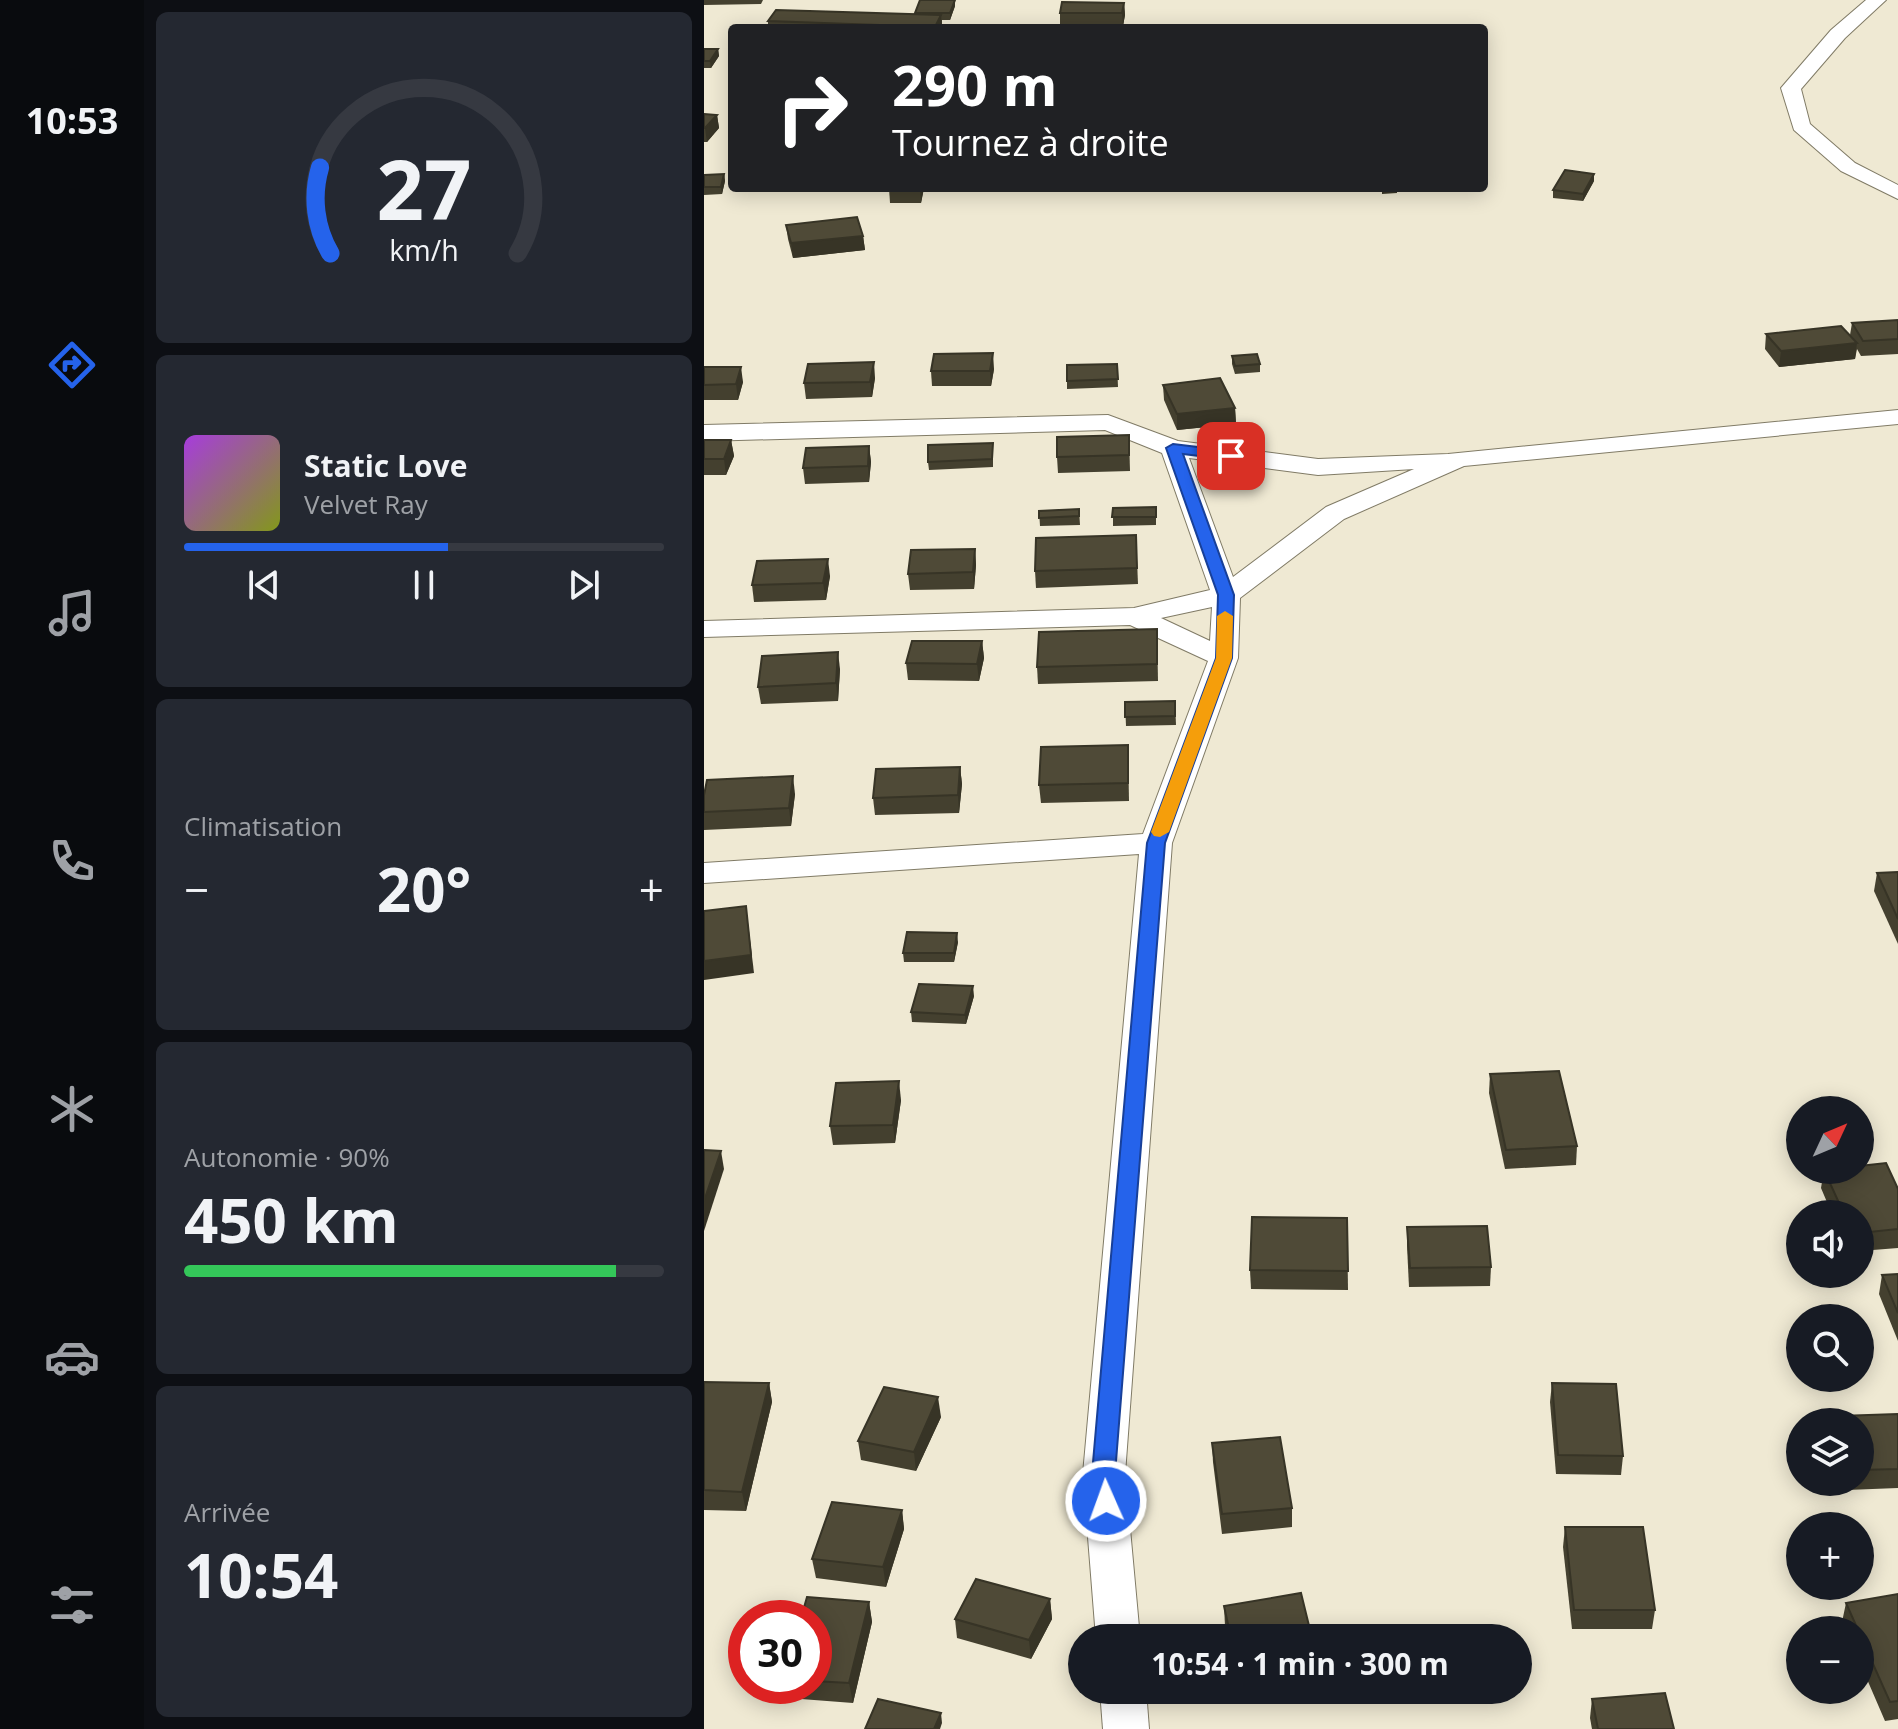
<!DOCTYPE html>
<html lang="fr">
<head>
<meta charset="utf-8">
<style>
  body { margin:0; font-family:"Open Sans",sans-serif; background:#242831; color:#f1f3f6; height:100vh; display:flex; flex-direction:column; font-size:30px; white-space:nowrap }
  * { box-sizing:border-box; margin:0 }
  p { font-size:26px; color:#9ea1a6 }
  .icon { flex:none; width:44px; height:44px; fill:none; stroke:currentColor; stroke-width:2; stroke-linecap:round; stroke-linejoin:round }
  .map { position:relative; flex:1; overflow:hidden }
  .details { display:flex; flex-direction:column; gap:12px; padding:12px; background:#0d0f14; width:560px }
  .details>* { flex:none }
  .banner { position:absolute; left:24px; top:24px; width:760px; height:168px; border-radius:8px; box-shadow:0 4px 20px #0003; background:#202124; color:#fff; overflow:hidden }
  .needle { width:52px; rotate:46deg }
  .buttons { position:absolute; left:1082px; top:1096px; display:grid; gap:16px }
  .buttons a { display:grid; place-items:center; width:88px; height:88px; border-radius:50%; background:#171b24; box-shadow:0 4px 20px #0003; font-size:40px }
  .speed { position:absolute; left:24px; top:1600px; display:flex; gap:16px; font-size:40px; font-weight:700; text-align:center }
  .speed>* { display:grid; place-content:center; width:104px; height:104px; border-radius:50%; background:#171b24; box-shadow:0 4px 20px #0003; line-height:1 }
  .speed .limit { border:12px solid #d22; background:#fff; color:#111 }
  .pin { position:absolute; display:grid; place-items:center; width:68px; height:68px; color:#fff; margin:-34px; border-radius:16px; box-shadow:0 4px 12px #0006 }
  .me { position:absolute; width:88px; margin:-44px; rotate:358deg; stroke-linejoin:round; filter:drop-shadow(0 0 6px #0008) }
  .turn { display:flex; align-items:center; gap:28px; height:168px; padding:0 32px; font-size:36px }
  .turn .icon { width:104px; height:104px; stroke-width:2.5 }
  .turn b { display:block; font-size:56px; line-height:68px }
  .big { font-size:60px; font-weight:700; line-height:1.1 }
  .details .card { flex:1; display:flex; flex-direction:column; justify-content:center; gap:12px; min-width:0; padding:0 28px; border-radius:12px; background:#242831 }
  .details .dial { align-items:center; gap:0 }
  .dial svg { height:208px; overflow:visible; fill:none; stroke:#363941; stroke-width:7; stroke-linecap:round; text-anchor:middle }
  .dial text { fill:#f1f3f6; stroke:none }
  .song { display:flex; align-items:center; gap:24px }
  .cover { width:96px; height:96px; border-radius:12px; background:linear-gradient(135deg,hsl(280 70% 55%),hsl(70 70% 35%)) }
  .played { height:8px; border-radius:4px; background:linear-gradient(90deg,#2563eb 55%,#363941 55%) }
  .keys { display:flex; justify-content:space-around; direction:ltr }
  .heat { display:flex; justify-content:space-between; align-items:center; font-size:44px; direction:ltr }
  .charge { height:12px; border-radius:6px; background:linear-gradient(90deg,#34c759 90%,#363941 0) }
  .trip { position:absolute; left:364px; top:1624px; width:464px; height:80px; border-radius:40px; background:#171b24; box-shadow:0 4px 20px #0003; font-weight:700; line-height:80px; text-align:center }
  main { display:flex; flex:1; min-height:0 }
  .menu { display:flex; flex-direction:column; width:144px; justify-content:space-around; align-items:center; background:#090b0e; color:#9ea1a6 }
  .menu .icon { width:56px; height:56px }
  .menu .on { color:#2563eb }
  .menu b { font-size:36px; color:#f1f3f6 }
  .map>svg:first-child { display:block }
</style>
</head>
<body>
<main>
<nav class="menu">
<b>10:53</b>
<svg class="icon on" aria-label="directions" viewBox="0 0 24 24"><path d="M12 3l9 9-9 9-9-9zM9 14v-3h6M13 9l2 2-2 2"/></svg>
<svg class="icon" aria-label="music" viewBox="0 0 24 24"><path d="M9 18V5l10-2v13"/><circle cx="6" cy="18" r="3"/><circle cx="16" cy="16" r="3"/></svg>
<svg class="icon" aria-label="phone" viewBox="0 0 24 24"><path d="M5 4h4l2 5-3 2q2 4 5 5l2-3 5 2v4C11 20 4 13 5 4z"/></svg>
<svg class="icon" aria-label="climate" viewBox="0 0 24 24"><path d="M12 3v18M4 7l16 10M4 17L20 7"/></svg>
<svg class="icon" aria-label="car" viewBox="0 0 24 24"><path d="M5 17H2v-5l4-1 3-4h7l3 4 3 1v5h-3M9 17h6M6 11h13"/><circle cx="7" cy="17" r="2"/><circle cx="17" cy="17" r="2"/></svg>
<svg class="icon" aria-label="filters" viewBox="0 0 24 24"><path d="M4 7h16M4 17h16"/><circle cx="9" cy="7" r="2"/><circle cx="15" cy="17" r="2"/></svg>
</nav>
<section class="details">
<div class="card dial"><svg viewBox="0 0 100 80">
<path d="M14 69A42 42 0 1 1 86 69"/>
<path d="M14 69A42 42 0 0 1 10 36" stroke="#2563eb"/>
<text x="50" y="56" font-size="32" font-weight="700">27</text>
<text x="50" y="72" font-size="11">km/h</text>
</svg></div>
<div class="card">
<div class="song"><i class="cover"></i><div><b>Static Love</b><p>Velvet Ray</p></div></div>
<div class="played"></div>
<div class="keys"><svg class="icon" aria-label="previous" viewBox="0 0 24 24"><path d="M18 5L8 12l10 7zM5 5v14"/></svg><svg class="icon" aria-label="pause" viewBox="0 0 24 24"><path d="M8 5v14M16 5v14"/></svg><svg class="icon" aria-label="next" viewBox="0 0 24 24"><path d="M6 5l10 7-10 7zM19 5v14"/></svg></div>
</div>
<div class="card"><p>Climatisation</p>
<div class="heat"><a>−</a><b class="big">20°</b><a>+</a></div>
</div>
<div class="card"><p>Autonomie · 90%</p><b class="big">450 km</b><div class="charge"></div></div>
<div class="card"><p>Arrivée</p><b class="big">10:54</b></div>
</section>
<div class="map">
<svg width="1194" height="1729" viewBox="0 0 1194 1729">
  <rect width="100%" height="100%" fill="#efe9d3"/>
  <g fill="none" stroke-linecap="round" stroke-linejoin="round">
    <defs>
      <g id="minor">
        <path d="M1162,0H1182L1141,38L1097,89L1106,124L1151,163L1194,185V199L1137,171L1090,130L1077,88L1127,30Z"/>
        <path d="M1194,410V424L760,466L640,519L536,598L534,658L468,843L421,1474L436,1638H392L379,1474L435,854L0,883V863L439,834L504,661L426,625L0,637V621L430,608L506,590L458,453L401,430L0,441V425L404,415L474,441L614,459L744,454ZM485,458L614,475L710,469L622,507L529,577ZM508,607L506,641L457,618Z"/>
        <path d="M396,1690H442L445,1729H399Z"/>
      </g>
    </defs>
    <!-- minor casing -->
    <use href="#minor" stroke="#807b66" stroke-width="2"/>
    <!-- minor -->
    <use href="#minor" fill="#fff" fill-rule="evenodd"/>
  </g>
  <!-- wall -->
  <g fill="#44402f">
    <path d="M0,0H59L57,4L0,5Z"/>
    <path d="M251,0V6L246,20H238V28H64V21L211,14V13Z"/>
    <path d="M420,3L421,15L419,26H356V13Z"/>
    <path d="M0,49H14L15,56L7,68H0Z"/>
    <path d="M0,114L13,115L15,128L3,142H0Z"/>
    <path d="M20,174L21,181L18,194L0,195V175Z"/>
    <path d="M890,181L879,201L849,198V190Z"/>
    <path d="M185,188H220L217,203H186Z"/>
    <path d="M82,225L159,236L161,250L89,258L84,239Z"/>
    <path d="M1194,320V354L1157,356L1153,349L1151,359L1075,367L1061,349L1062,334L1146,335L1148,323Z"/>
    <path d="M528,356L556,364V372L531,374L528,364Z"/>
    <path d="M413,364L414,387L363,389V365Z"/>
    <path d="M0,367L39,382L34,400H0Z"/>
    <path d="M290,369L287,386H228L227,371Z"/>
    <path d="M171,378L168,397L102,399L100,383Z"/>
    <path d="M459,385L531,408L532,424L473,430L460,400Z"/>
    <path d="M425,435L426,471L354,473L353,457Z"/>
    <path d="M0,440H27L30,456L22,475H0Z"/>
    <path d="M289,443V467L225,470L224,462Z"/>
    <path d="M165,446L167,462L165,482L101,484L99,468Z"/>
    <path d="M452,507V525L409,526V508Z"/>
    <path d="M375,509L376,525L336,526L335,511Z"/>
    <path d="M432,535L434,584L332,588L331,571Z"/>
    <path d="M271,549L272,565L270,589L206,590L204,574Z"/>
    <path d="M126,576L122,600L50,602L48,585Z"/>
    <path d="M453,629L454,681L334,684L333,667Z"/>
    <path d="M278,641L280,658L275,681L204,680L202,663Z"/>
    <path d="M136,669L134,701L57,704L54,687Z"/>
    <path d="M471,701L472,725L422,726L421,702Z"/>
    <path d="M424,745L425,801L337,803L335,785Z"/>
    <path d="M256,767L258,784L255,813L171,815L169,798Z"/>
    <path d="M91,794L87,826L0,830V795Z"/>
    <path d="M1194,872V944L1170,891L1173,873Z"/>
    <path d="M254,942L250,962H200L199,953Z"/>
    <path d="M270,996L262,1024L208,1022L207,1012Z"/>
    <path d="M786,1074L873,1146L872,1165L801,1169L785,1093Z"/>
    <path d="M197,1100L191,1143L129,1145L126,1126Z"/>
    <path d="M1120,1170L1194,1189V1248L1156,1251V1214H1128L1117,1188Z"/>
    <path d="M643,1218L644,1290L547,1289L546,1270Z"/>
    <path d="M703,1227L787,1267L786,1286L705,1287L703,1246Z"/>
    <path d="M1194,1274V1341L1175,1294L1178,1275Z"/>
    <path d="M0,1382L65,1383L68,1402L42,1511L0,1510Z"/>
    <path d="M848,1383L919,1456L917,1475L852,1474L846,1402Z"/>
    <path d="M1194,1414V1488L1117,1491L1114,1482H1156V1422H1105L1106,1417Z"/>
    <path d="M237,1417L212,1471L157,1460L154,1441Z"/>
    <path d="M508,1443L588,1508V1527L518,1534L509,1462Z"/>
    <path d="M198,1510L200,1529L182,1587L112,1578L108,1559Z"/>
    <path d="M861,1527L951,1610L948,1629H868L859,1547Z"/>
    <path d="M1194,1594V1719L1181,1721L1156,1663V1630H1142L1138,1622L1142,1603Z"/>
    <path d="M346,1599L348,1619L327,1659L253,1638L251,1619Z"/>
    <path d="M165,1602L168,1622L149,1703L84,1698L81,1686H110V1618Z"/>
    <path d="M520,1606L608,1638H524L521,1626Z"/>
    <path d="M535,1690H595L537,1700Z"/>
    <path d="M888,1699L970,1729H888L886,1718Z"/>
  </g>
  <!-- shaded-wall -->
  <g fill="#373426">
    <path d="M251,0V6L246,20V13Z"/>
    <path d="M420,3L421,15L419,26L418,13Z"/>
    <path d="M237,15L238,28H231V27Z"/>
    <path d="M14,49L15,56L7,68L6,61Z"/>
    <path d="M13,115L15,128L3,142L1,128Z"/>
    <path d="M20,174L21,181L18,194L17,187Z"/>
    <path d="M890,174V181L879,201V194Z"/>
    <path d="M216,188H220L217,203Z"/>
    <path d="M678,188H693V193L678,194Z"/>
    <path d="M159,236L161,250L89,258L87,243Z"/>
    <path d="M1153,343L1151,359L1075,367L1077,351Z"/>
    <path d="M289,353L290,369L287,386L286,371Z"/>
    <path d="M170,362L171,378L168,397L166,382Z"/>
    <path d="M37,367L39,382L34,400L32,384Z"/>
    <path d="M531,408L532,424L473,430V414Z"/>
    <path d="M27,440L30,456L22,475L20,459Z"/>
    <path d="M165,446L167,462L165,482L164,466Z"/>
    <path d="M271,549L272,565L270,589L269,572Z"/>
    <path d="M124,559L126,576L122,600L119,583Z"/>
    <path d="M278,641L280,658L275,681L273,664Z"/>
    <path d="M134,652L136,669L134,701L132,683Z"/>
    <path d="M256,767L258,784L255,813L254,795Z"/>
    <path d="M89,776L91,794L87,826L85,808Z"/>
    <path d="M42,906L50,973L0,980V961Z"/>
    <path d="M253,933L254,942L250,962V953Z"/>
    <path d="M269,986L270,996L262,1024L261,1015Z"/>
    <path d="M195,1081L197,1100L191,1143L189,1125Z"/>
    <path d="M17,1151L20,1169L0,1231V1201Z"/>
    <path d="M65,1383L68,1402L42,1511L38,1492Z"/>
    <path d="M234,1397L237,1417L212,1471L210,1452Z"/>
    <path d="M198,1510L200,1529L182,1587L179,1567Z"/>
    <path d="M346,1599L348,1619L327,1659L325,1640Z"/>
    <path d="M165,1602L168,1622L149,1703L145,1683Z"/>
    <path d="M237,1713L238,1723L236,1729H230Z"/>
  </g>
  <!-- building -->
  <g fill="#4f4a37" stroke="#373426" stroke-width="2">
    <path d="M216,0H251L246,13H211Z"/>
    <path d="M358,2L420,3L418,13H356Z"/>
    <path d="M72,10L237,15L231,27L64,21Z"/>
    <path d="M0,49H14L6,61H0Z"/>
    <path d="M0,114L13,115L1,128H0Z"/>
    <path d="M861,170L890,174L879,194L849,190Z"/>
    <path d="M20,174L17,187H0V175Z"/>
    <path d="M185,188H216L184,189Z"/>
    <path d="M153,217L159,236L87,243L82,225Z"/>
    <path d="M1194,320V339L1159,341L1148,323Z"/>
    <path d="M1137,326L1153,343L1077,351L1062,334Z"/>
    <path d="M289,353L286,371H227L230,354Z"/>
    <path d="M553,354L556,364L531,366L528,356Z"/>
    <path d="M170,362L166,382L100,383L104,364Z"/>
    <path d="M413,364L414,379L363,381V365Z"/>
    <path d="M0,367H37L32,384L0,385Z"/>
    <path d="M516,378L531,408L473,414L459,385Z"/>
    <path d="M425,435V455L353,457V437Z"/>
    <path d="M0,440H27L20,459H0Z"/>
    <path d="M289,443L288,459L224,462V445Z"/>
    <path d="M165,446L164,466L99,468L102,448Z"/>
    <path d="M452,507V517H408L409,508Z"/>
    <path d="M375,509V516L335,518V511Z"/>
    <path d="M432,535L433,568L331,571L332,538Z"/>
    <path d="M271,549L269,572L204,574L207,550Z"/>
    <path d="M124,559L119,583L48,585L53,561Z"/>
    <path d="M453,629V664L333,667L335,632Z"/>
    <path d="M208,641H278L273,664L202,663Z"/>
    <path d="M134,652L132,683L54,687L58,656Z"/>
    <path d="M471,701V716L421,717V702Z"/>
    <path d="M424,745V783L335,785L337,747Z"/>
    <path d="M256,767L254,795L169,798L172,769Z"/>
    <path d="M89,776L85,808L0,812V795L3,780Z"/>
    <path d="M1194,872V919L1173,873Z"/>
    <path d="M42,906L47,955L0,961V911Z"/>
    <path d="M203,932L253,933L250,953H199Z"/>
    <path d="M215,984L269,986L261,1015L207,1012Z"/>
    <path d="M855,1071L873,1146L802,1150L786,1074Z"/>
    <path d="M195,1081L189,1125L126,1126L132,1083Z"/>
    <path d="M0,1150L17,1151L0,1201Z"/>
    <path d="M1182,1163L1194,1189V1229L1156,1233V1214H1140L1120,1170H1156V1166Z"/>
    <path d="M548,1217L643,1218L644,1271L546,1270Z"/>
    <path d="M783,1226L787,1267L706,1268L703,1227Z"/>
    <path d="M1194,1274V1313L1178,1275Z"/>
    <path d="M0,1382L65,1383L38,1492L0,1490Z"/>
    <path d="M848,1383L912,1384L919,1456L854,1455Z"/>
    <path d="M180,1387L234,1397L210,1452L154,1441Z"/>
    <path d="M1194,1414V1469L1156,1470V1422H1107L1106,1417Z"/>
    <path d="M576,1437L588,1508L518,1514L508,1443Z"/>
    <path d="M128,1502L198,1510L179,1567L108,1559Z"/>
    <path d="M861,1527H939L951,1610H870Z"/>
    <path d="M272,1579L346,1599L325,1640L251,1619Z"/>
    <path d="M597,1593L608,1638H527L520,1606Z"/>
    <path d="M1194,1594V1701L1186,1702L1156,1635V1630H1154L1142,1603Z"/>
    <path d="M103,1597L165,1602L145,1683L110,1681V1618H97Z"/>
    <path d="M961,1693L970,1729H894L888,1699Z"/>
    <path d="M174,1699L237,1713L230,1729H161Z"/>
  </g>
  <!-- route -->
  <path fill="#2563eb" stroke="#184099" stroke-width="2" d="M469,444L527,451L534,456L527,460L479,454L530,595L528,658L461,843L411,1474L414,1501L411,1508L402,1511L393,1508L388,1474L443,843L512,658L514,595L462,448Z"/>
  <!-- slow -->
  <path fill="#f59e0b" d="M521,611L529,616L528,658L465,832L456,837L450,836L447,832L512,658L513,616Z"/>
</svg>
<div class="buttons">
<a><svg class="needle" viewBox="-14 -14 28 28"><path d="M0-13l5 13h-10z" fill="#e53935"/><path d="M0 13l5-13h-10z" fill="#9ea1a6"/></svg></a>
<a><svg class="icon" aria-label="sound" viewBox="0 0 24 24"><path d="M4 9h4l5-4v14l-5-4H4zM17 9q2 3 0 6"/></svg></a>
<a><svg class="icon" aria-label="search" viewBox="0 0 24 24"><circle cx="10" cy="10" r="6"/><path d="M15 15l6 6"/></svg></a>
<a><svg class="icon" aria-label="layers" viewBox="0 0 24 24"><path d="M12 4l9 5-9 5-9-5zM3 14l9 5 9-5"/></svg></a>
<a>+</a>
<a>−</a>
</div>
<div class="speed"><div class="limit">30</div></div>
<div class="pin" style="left:527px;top:456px;background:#d93025"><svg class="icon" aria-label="arrive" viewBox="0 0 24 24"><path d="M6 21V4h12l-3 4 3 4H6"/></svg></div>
<svg class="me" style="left:402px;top:1501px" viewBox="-20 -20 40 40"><circle r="17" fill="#2563eb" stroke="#fff" stroke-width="3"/><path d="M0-11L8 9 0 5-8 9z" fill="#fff"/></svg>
<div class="trip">10:54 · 1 min · 300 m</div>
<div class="banner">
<div class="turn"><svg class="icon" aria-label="right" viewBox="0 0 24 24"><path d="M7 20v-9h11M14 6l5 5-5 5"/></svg><div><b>290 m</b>Tournez à droite</div></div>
</div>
</div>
</main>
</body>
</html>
